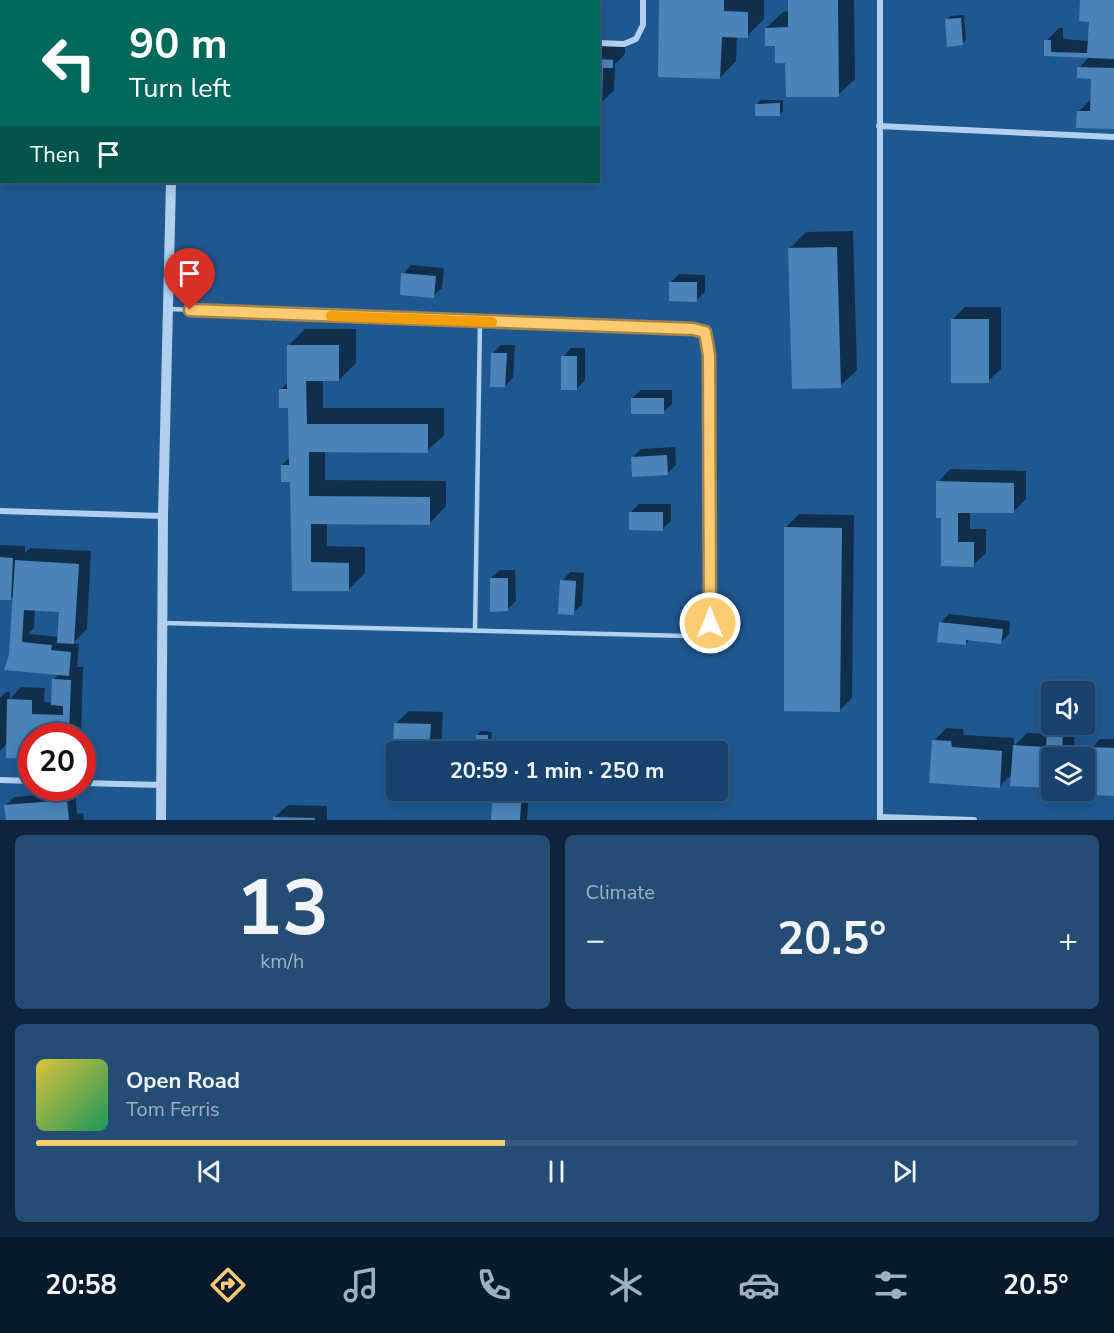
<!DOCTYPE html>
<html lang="en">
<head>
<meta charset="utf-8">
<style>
  body { margin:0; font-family:"Nunito Sans",sans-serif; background:#244d75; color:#f1f3f6; height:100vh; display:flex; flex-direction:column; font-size:22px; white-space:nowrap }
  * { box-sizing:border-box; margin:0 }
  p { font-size:20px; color:#9eb0c2 }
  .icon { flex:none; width:33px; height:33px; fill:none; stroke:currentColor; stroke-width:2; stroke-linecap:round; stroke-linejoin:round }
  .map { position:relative; height:820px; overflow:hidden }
  .drawer { display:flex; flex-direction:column; gap:15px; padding:15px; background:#0d243c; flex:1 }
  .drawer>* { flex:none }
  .hud { position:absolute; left:0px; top:0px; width:600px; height:183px; box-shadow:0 3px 15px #0003,0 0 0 2px #365b80; background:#00695c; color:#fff; overflow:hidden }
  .fabs { position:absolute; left:1041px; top:681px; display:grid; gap:12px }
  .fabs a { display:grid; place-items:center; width:54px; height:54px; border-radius:6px; background:#17426d; box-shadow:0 3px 15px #0003,0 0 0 2px #365b80; font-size:30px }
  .speed { position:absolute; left:18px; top:723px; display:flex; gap:12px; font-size:30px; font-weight:700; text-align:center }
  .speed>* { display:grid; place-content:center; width:78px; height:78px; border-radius:50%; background:#17426d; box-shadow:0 3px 15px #0003,0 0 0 2px #365b80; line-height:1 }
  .speed .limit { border:9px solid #d22; background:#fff; color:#111 }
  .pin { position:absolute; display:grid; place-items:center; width:51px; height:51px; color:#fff; margin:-62px -26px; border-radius:50% 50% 50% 0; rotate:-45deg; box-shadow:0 0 6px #0007 }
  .pin .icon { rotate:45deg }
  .me { position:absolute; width:66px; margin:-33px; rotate:0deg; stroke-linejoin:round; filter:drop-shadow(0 0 4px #0008) }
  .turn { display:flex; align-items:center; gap:21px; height:126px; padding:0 30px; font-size:27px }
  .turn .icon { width:78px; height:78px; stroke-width:2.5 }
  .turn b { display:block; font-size:42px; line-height:51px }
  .then { display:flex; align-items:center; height:57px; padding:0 30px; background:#0003; gap:12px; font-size:22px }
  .big { font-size:45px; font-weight:700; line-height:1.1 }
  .drawer .card { flex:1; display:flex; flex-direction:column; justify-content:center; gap:9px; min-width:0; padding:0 21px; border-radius:9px; background:#244d75 }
  .drawer .dial { align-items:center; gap:0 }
  .dial b { font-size:78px; line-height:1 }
  .song { display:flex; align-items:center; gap:18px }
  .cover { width:72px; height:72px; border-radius:9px; background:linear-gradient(135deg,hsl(50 70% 55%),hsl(150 70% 35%)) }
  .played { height:6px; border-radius:3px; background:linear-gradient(90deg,#fbcb71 45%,#365b80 45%) }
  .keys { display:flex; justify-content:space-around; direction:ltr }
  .heat { display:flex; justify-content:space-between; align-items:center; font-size:33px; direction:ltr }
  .drawer .tiles { flex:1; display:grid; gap:15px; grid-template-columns:1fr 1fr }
  .card:last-child { grid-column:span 2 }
  .trip { position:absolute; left:386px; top:741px; width:342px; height:60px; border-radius:6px; background:#17426d; box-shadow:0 3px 15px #0003,0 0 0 2px #365b80; font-weight:700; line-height:60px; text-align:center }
  .menu { display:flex; height:96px; justify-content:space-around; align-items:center; background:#091a2c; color:#9eb0c2 }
  .menu .icon { width:42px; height:42px }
  .menu .active { color:#fbcb71 }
  .menu b { font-size:27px; color:#f1f3f6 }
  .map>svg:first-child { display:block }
</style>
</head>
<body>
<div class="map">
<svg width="1114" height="820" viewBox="0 0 1114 820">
  <rect width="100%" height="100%" fill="#1f5891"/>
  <!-- shadow -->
  <g fill="#0007" fill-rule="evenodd">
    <path d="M237,0H297L237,2Z"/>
    <path d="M661,0H764V19L747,36H737L736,61L720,78Z"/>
    <path d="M790,0H854L855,79L838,95L787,61L766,28L783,12L790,11Z"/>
    <path d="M1081,0H1114V128L1078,112L1092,98V77L1079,68L1089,57L1046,55V41L1059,28H1063V39L1089,41L1090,20Z"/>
    <path d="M964,15L966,40L962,44L947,20L950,16Z"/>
    <path d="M598,46L625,47V54L615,64L614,90L601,103H598Z"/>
    <path d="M760,100H783V111L779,115L757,104Z"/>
    <path d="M853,231L857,370L840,386L789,249L806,232Z"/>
    <path d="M411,265L444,268L442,288L433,296L403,274Z"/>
    <path d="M679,274L705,275V292L696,300L670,283Z"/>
    <path d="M965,307H1001V369L988,381L952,320Z"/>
    <path d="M305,329H356V363L339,380H323V408H444V435L427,451H325V480L446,481V506L430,523L327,522V546L365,547V573L348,590L293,589L292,480L282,465L290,457L289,407L280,390L289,381L288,346Z"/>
    <path d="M501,345H515L513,377L505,386L493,353Z"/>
    <path d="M571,348H585V380L577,389L563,357Z"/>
    <path d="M641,390H672V404L663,412L632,398Z"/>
    <path d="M675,447L676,465L667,474L632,458L641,449Z"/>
    <path d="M950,469L1026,471V499L1013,512L970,511V529H986V553L973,565H943V517L938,482Z"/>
    <path d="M639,504H671V521L662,529L631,512Z"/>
    <path d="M799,514L854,515L852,698L839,711L786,527Z"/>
    <path d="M0,545L25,546V553L30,548L91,551L87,629L73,643L79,644L77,667H83L81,736H32L7,743L0,751V698L6,692H10V699L21,687L45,688L44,702L53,703V680L59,674L11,655L15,595L11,599L0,598ZM35,609L61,611L59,637L28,634L34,628Z"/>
    <path d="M500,570H515L516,601L507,610L491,578Z"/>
    <path d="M570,572L584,573L582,605L573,613L562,581Z"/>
    <path d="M949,614L1010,621L1009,634L1001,642L970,639L966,644L941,622Z"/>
    <path d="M409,711L443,712L441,752H396V787V723Z"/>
    <path d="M1053,724H1075L1073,758H1052L1013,773L999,787L934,741L946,728L963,729L964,735L1014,738V746L1027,733L1048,734L1049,729Z"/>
    <path d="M481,731L492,732L491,740L488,744L477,735Z"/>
    <path d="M1100,739H1114V794L1092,748Z"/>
    <path d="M494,790H529L527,820H492Z"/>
    <path d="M75,792L77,814L83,813L84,820H7L6,805L14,797Z"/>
    <path d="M288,805L327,806V820H275V817Z"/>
  </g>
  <!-- building -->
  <g fill="#4c84ba">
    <path d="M659,0H724V11L748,12V38L722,37L720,79L658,77Z"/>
    <path d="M788,0H838L839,97H786L785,63H775V46H765V28L788,27Z"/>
    <path d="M1080,0H1114V59L1044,56V40H1051V52L1087,53L1089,22L1079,21Z"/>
    <path d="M961,18L963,45L947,47L945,19Z"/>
    <path d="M598,59L613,60V68H603L602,104H598Z"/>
    <path d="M1077,67L1114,68V129L1076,128L1077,111H1090L1091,79L1077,78Z"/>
    <path d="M780,103V116H755V104Z"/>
    <path d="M837,247L841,388L792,389L788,248Z"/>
    <path d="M401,273L436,276L434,298L400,295Z"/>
    <path d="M669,282H697V302L669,301Z"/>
    <rect x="951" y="319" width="38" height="64"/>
    <path d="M287,345H339V381H306L307,424H428V453L309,452V496L430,497V525L311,524V562L349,563V591H292L290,482H281V465H289L288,408H279V389H287Z"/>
    <path d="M491,353H507L505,387H490Z"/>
    <rect x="561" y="356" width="16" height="34"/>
    <rect x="631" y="398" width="33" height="16"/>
    <path d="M667,455L668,475L632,477L631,457Z"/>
    <path d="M936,481L1014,483V513H958V542H974V567L941,566V518H936Z"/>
    <path d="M629,512H663V531L629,530Z"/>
    <path d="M784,527L842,528L840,712L784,711Z"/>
    <path d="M0,557L13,558L11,600H0Z"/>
    <path d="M15,560L79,564L74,644L57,643L59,612L24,610L22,642L52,645L51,650L71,652L69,676L4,670L9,655Z"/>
    <path d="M490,578H508V611L490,612Z"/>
    <path d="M560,580L576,581L574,615L558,614Z"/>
    <path d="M939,622L1003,629L1001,644L966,640V645L937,642Z"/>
    <path d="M52,679L71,680L69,736H32V759L6,758L7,699L32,700V714L63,715V706L51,705Z"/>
    <path d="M394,723L431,724L429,752H396V789L391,788Z"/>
    <path d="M1047,729L1063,730L1062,758H1052V788L1010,786L1013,745L1046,747Z"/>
    <rect x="476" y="735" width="12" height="11"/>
    <path d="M932,740L951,741L952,747L1002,751L1000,788L929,783Z"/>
    <path d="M1090,747L1114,748V796L1090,795Z"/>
    <path d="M493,790H522L520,820H491Z"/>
    <path d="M67,800L69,820H6L4,805Z"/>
    <path d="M273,817L315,818V820H273Z"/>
  </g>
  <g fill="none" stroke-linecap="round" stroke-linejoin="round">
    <!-- service -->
    <g stroke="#b0d0ed" stroke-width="4.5">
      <path d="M164,623L687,636L703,632L709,623V355L705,332L693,329L168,309"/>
      <path d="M475,630L480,321"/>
    </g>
    <!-- minor -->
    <g stroke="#b0d0ed" stroke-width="6">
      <path d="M598,43L624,44L636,39L643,25V0"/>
      <path d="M879,126L1114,137"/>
      <path d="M0,511L163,516"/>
      <path d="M0,780L32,781"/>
      <path d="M82,783L161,785"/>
      <path d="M880,817L974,820"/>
      <path d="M880,820V0"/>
    </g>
    <!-- tertiary -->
    <g stroke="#b0d0ed" stroke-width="10">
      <path d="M175,2V0"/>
      <path d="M161,820L163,516L171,182"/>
    </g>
  </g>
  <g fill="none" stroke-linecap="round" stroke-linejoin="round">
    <defs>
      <path id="route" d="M190,310L693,329L705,332L709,355L710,623"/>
    </defs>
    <!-- route casing -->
    <use href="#route" stroke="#a38449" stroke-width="15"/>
    <!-- route -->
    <use href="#route" stroke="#fbcb71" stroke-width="10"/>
    <!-- slow -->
    <path stroke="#f59e0b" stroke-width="10" d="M331,316L492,322"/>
  </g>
</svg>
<div class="fabs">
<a><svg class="icon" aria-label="sound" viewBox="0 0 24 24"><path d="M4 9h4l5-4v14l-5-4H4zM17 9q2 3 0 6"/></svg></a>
<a><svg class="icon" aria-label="layers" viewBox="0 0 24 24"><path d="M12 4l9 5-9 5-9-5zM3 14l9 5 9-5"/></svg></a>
</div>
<div class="speed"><div class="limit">20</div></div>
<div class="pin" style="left:190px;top:310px;background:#d93025"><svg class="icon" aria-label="arrive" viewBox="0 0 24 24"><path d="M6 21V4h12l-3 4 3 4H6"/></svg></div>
<svg class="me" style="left:710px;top:623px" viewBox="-20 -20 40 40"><circle r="17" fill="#fbcb71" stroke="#fff" stroke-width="3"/><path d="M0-11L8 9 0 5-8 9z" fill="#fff"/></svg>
<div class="trip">20:59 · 1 min · 250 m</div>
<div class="hud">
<div class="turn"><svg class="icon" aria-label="left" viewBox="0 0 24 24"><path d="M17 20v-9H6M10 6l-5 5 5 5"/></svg><div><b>90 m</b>Turn left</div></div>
<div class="then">Then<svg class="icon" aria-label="arrive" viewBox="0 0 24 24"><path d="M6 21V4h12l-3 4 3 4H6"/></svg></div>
</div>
</div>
<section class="drawer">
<div class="tiles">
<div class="card dial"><b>13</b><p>km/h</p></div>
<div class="card"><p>Climate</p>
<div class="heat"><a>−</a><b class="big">20.5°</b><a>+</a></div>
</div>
<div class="card">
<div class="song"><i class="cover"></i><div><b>Open Road</b><p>Tom Ferris</p></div></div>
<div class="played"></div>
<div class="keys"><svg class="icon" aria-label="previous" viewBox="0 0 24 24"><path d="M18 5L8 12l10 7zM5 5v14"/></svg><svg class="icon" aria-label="pause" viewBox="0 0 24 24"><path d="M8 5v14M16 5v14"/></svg><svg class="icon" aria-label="next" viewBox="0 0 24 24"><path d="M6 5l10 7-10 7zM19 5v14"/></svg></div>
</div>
</div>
</section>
<nav class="menu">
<b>20:58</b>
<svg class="icon active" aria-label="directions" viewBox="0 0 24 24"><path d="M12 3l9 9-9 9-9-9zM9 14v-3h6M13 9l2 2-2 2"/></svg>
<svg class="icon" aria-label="music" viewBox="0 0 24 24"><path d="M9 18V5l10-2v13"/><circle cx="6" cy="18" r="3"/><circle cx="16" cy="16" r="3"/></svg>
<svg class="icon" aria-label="phone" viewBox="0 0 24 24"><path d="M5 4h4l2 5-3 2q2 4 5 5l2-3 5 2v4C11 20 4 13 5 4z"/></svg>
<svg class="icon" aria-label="climate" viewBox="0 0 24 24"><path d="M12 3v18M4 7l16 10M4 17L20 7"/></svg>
<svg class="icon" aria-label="car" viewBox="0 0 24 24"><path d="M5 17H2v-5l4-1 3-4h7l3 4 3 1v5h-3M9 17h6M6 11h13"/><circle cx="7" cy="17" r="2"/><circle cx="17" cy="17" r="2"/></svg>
<svg class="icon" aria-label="filters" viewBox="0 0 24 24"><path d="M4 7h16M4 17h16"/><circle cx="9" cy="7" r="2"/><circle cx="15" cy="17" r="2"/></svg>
<b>20.5°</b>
</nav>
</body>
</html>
